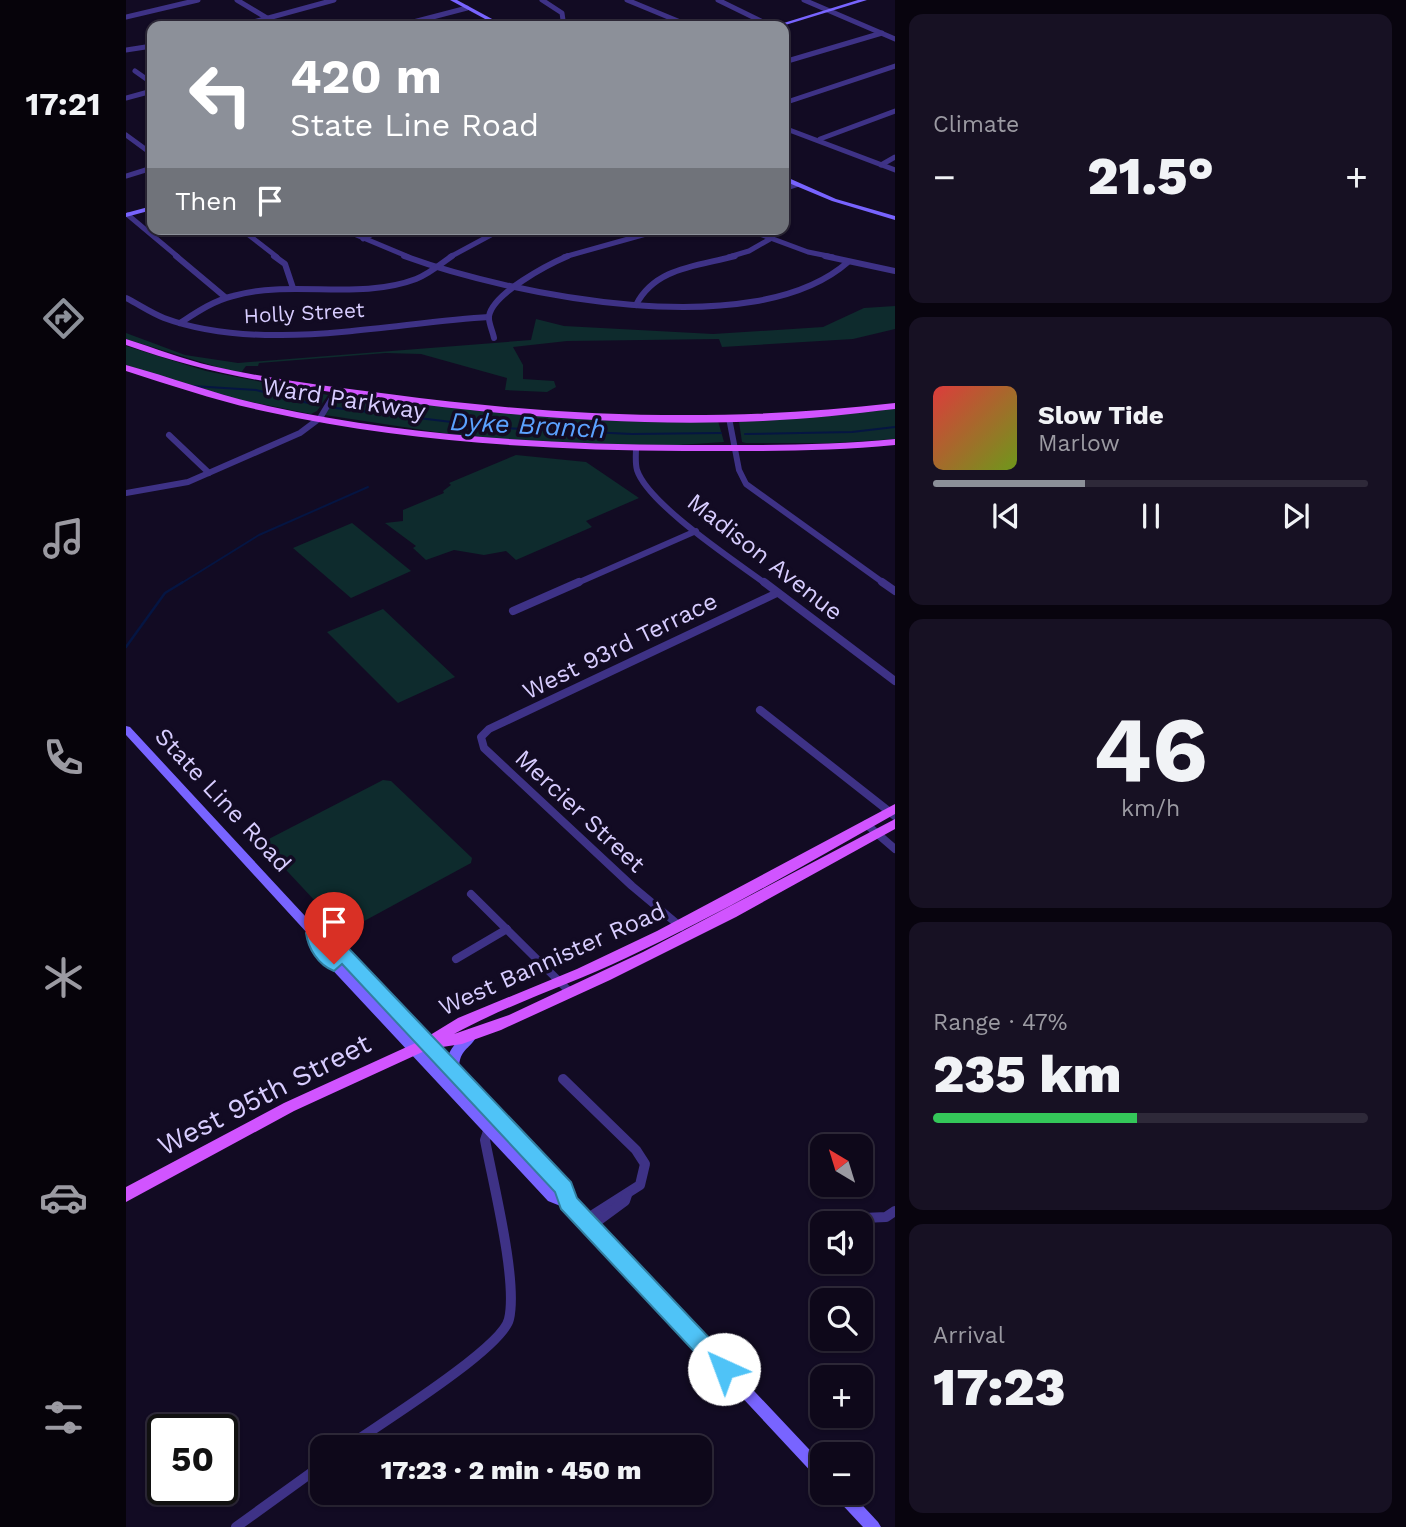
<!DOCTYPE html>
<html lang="en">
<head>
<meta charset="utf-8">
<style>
  body { margin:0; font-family:"Work Sans",sans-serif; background:#171123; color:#f1f3f6; height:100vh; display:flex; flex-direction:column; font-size:26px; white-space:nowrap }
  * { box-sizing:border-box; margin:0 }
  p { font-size:23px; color:#9b9aa2 }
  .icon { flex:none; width:38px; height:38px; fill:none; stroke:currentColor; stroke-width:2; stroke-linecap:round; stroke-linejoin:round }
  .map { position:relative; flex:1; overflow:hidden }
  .drawer { display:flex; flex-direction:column; gap:14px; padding:14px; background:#08040e; width:511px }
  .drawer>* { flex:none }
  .banner { position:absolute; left:21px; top:21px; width:642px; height:214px; border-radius:14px; box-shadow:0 2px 5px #0004,0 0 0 2px #2e2939; background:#8c9099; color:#fff; overflow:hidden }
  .needle { width:46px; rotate:322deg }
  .buttons { position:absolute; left:684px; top:1134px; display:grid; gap:14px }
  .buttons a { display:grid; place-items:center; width:63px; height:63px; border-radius:14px; background:#0e081a; box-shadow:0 2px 5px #0004,0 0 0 2px #2e2939; font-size:35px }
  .speed { position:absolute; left:21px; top:1414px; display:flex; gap:14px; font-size:35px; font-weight:700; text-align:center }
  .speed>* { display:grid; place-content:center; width:91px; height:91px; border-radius:50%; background:#0e081a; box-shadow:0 2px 5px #0004,0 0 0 2px #2e2939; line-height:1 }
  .speed .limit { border:4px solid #111; border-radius:10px; background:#fff; color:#111 }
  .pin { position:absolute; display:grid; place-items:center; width:60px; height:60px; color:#fff; margin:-72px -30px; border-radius:50% 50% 50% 0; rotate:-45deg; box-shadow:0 0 7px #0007 }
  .pin .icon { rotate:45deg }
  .me { position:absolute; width:77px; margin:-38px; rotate:317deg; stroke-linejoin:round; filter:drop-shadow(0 0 5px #0008) }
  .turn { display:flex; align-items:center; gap:24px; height:147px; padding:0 28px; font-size:32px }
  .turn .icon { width:91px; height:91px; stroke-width:2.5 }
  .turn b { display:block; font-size:49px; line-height:60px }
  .then { display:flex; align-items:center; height:66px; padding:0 28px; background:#0003; gap:14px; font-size:26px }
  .big { font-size:52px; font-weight:800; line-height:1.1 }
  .drawer .card { flex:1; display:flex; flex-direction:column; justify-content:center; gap:10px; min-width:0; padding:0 24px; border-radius:14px; background:#171123 }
  .drawer .dial { align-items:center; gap:0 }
  .dial b { font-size:91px; line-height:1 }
  .song { display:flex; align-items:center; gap:21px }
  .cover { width:84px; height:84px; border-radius:10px; background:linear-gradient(135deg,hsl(0 70% 55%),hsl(80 70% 35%)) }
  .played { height:7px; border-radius:4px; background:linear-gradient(90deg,#8c9099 35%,#2e2939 35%) }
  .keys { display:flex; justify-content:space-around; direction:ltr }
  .heat { display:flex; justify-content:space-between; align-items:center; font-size:38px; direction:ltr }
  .charge { height:10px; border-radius:5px; background:linear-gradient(90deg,#34c759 47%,#2e2939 0) }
  .trip { position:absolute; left:184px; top:1435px; width:402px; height:70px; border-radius:14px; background:#0e081a; box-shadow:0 2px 5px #0004,0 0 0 2px #2e2939; font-weight:800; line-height:70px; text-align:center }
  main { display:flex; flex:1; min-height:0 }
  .tab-bar { display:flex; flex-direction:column; width:126px; justify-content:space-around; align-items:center; background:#06030a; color:#9b9aa2 }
  .tab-bar .icon { width:49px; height:49px }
  .tab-bar .current { color:#8c9099 }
  .tab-bar b { font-size:32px; color:#f1f3f6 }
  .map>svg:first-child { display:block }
</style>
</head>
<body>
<main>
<nav class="tab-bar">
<b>17:21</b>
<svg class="icon current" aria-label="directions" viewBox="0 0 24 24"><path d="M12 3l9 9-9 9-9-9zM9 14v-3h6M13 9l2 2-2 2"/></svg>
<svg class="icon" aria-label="music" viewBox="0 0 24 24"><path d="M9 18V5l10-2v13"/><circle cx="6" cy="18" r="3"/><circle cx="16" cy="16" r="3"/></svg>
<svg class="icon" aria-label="phone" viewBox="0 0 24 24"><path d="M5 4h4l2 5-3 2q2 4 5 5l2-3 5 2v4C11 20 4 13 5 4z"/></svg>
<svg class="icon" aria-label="climate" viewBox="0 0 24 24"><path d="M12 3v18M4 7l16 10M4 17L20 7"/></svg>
<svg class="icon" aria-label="car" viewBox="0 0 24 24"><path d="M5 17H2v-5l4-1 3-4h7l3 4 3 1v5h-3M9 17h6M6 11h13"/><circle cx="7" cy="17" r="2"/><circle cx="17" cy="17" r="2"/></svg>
<svg class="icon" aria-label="filters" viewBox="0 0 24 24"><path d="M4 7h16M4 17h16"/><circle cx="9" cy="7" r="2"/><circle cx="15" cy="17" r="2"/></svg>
</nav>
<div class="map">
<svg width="769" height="1527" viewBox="0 0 769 1527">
  <rect width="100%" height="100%" fill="#120b23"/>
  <!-- green -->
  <g fill="#0e2b2d">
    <path d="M769,306V329L727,339L596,347L593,339L441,341L387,347L397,365V379L428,381L430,387L421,392L379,390L381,378L295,354L260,353L133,363L132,366H120L114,374L0,339V333L59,355L112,363L405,340L410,319L438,326L587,334L697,327L738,308Z"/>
    <path d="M0,346L80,371L202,395L191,411L185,414L95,396L0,365Z"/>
    <path d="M219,394L301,405L592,421L598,442L552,445L435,444L323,434L199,415L212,395Z"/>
    <path d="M769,409V439L707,443H620L616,442L613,422Z"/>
    <path d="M390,455L460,462L513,498L460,521L466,527L390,560L380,551L358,555L328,550L300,560L287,548L290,546L259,523L277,521V510L318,493L317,491L325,485L323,483Z"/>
    <path d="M226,523L285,571L225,598L167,548Z"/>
    <path d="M257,609L329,677L272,703L201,632Z"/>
    <path d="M257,780L265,781L346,858L345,863L218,932L135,843Z"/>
  </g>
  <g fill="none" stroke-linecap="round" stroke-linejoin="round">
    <!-- stream-far1 -->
    <g stroke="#051542" stroke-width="2">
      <path d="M66,386L130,390L190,405"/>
      <path d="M210,408L375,428L506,434L595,433"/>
      <path d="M367,433L375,428"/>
      <path d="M619,434L726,432L769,427"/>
      <path d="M54,584L133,535L242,487"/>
    </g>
    <!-- stream -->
    <path stroke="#051542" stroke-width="2.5" d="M0,647L39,593L57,582"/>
    <!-- street-far3 -->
    <g stroke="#3e3286" stroke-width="5">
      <path d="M111,0L154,26"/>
      <path d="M416,0L436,13L437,20L433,26"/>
      <path d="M501,0L564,26"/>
      <path d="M592,0L645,26"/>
      <path d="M678,0L769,39"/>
      <path d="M0,17L72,0"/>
      <path d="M113,26L208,0"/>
      <path d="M272,26L341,8"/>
      <path d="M0,50L26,46"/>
      <path d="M658,62L756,33"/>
      <path d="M9,71L26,83"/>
      <path d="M0,98L26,91"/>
      <path d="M658,103L769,66"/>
      <path d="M658,128L769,170"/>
      <path d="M0,135L26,154"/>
      <path d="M694,139L769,111"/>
      <path d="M755,165L769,157"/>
      <path d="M0,176L26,168"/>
      <path d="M658,189L670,185"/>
      <path d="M2,215L52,257"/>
      <path d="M115,229L151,257"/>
      <path d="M216,229L283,257"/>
      <path d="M620,229L682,252L707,257"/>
      <path d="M237,239L257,229"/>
      <path d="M324,257L376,229"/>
      <path d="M438,257L538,229"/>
      <path d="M603,257L623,251L644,239"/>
    </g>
    <!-- street-far2 -->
    <g stroke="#3e3286" stroke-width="6">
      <path d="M50,256L99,297"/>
      <path d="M148,256L159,264L167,288"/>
      <path d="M278,256C385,295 628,345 722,262"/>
      <path d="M699,256L769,271"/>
      <path d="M0,298C12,304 25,313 38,318C135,354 262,323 363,317"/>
      <path d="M510,305C529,267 573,266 609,256"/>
      <path d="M54,323C71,312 87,301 107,296C166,279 232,301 290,279C303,274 315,264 326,256"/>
      <path d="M368,338C367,332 362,322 363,316C367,293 423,264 442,256"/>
      <path d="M603,418L613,470L620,484L759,584"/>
      <path d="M43,435L83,473"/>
      <path d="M510,448C510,455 509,463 511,470C522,504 609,561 640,584"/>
      <path d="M0,493L62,482L174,433L194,418L211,390"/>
      <path d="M449,584L570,531"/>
    </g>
    <!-- street-far1 -->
    <g stroke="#3e3286" stroke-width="8">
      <path d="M638,582L769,681"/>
      <path d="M756,582L769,591"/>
      <path d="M387,611L453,582"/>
      <path d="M634,710L769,816"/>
      <path d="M740,824L769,849"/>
      <path d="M345,894L445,993"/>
      <path d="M555,927L506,886L358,748L355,737L363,729L651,593"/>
      <path d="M330,959L381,929"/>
    </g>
    <!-- street -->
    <g stroke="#3e3286" stroke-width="10">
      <path d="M437,1079L510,1150L519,1164L514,1185L459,1220"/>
      <path d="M737,1218L760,1217L769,1211"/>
      <path d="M465,1226L499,1201L501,1195"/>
      <path d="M221,1447C251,1426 377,1348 383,1319C392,1281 367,1183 359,1140L363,1128L374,1121"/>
      <path d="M110,1527L196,1465"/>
    </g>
    <!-- secondary -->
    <g fill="#7864ff" fill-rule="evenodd">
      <path d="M324,0H331L379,26H372Z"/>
      <path d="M732,0H741L656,26H648Z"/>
      <path d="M658,176L710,199L769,216V220L706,201L658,181Z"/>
      <path d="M26,206V210L0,217V213Z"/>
      <path d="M0,726L4,727L192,930L208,936L322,1056C326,1046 338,1030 349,1033L351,1036C342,1051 334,1049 333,1068L443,1184L448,1200L696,1463V1480L691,1478L460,1230L437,1207L422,1201L186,948L182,934L0,735ZM195,940L200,942L432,1191L433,1194L196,943Z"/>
      <path d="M708,1493H725L752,1522L755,1527H737L710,1498Z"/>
    </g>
    <!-- primary -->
    <g fill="#d154ff" fill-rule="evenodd">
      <path d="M0,339C29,348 56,359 86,366C144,379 204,387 263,394C435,417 597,423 769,403V409C725,414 682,419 637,421C509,427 380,416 253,399C167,387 82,375 0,345Z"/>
      <path d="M0,365C48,378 94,396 142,406C279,436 418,444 558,445C628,445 699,446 769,439V445C699,452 628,451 558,451C418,450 279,442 142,412C94,402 47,386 0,371Z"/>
      <path d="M769,804V814C681,864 592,915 500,958C443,985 383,1004 328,1034L383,1015L517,952L769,819V829L610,917L484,980L375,1030L336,1044L303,1049L168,1111L0,1202V1187L158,1103L296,1040L332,1018L451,969L531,931Z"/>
    </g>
  </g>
  <!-- route -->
  <path fill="#4fc3f7" stroke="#337fa1" stroke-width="2" d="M188,926L210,935L445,1182L451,1198L606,1362L609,1369L606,1376L598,1379L591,1376L435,1209L429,1192L216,964L208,971C192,965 182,948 180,933Z"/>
  <g text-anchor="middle" stroke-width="7" stroke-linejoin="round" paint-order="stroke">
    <!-- far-street labels -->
    <g font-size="21" fill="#d8cdff" stroke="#120b23">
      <text transform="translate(178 313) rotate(-3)" y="7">Holly Street</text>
    </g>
    <!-- street labels -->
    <g font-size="24" fill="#d8cdff" stroke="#120b23">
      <text transform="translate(218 399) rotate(9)" y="8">Ward Parkway</text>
      <text transform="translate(639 557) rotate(38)" y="8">Madison Avenue</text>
      <text transform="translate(494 646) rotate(-26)" y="8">West 93rd Terrace</text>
      <text transform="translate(97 800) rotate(47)" y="8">State Line Road</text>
      <text transform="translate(454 811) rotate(43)" y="8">Mercier Street</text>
      <text transform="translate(426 959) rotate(-24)" y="8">West Bannister Road</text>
    </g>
    <!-- water labels -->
    <g font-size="26" font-style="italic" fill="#5ba2ff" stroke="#120b23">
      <text transform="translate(402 425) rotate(3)" y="9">Dyke Branch</text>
    </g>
    <!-- near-street labels -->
    <g font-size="28" fill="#d8cdff" stroke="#120b23">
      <text transform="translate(138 1094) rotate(-27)" y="10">West 95th Street</text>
    </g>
  </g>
</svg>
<div class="buttons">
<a><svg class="needle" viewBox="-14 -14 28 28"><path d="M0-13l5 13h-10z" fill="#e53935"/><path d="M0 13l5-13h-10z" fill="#9b9aa2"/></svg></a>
<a><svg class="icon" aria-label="sound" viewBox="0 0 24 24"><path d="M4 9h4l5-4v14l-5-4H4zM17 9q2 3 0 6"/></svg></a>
<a><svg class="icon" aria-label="search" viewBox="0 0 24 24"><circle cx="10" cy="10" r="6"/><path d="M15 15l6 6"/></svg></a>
<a>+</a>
<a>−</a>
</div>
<div class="speed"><div class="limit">50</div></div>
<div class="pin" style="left:208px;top:964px;background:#d93025"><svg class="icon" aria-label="arrive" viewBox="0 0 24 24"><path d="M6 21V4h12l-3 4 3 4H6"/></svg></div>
<svg class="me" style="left:598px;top:1369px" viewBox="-20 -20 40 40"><circle r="19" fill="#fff"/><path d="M0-13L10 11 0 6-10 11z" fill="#4fc3f7"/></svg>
<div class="trip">17:23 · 2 min · 450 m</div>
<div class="banner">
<div class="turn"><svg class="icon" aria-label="left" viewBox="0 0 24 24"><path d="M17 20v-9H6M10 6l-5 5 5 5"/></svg><div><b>420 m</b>State Line Road</div></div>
<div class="then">Then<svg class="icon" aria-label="arrive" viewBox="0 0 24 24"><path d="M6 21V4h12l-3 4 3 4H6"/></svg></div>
</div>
</div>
<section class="drawer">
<div class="card"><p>Climate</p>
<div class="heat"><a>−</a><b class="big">21.5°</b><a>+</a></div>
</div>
<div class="card">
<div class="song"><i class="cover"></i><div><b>Slow Tide</b><p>Marlow</p></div></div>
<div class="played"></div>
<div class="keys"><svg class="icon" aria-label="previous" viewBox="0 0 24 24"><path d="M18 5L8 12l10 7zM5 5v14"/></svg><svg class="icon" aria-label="pause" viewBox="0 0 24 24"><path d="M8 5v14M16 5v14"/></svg><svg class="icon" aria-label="next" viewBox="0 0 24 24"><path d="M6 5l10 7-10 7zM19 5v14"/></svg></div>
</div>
<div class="card dial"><b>46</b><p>km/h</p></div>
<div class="card"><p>Range · 47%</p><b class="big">235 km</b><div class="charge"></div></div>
<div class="card"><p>Arrival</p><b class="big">17:23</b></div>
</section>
</main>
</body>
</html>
